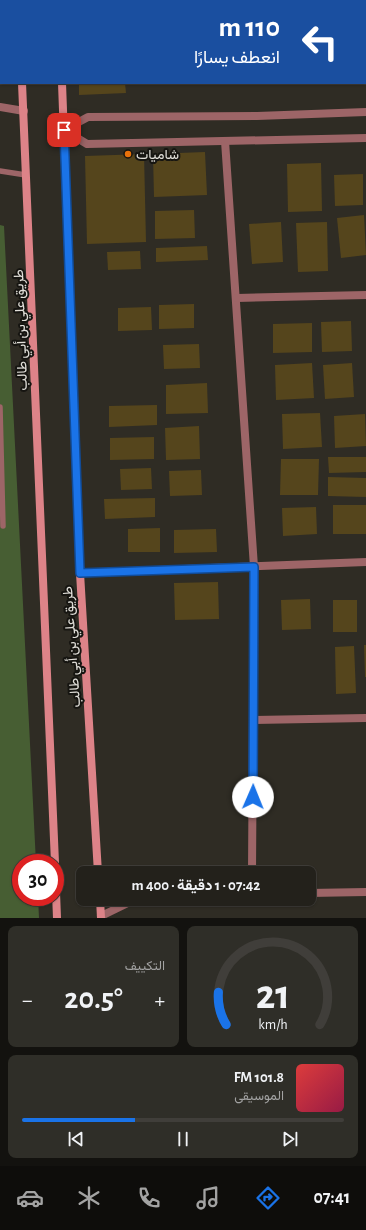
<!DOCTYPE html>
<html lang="ar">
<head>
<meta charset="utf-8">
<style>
  body { margin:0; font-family:"Alegreya Sans",Vazirmatn,sans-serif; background:#2f2e28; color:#f1f3f6; direction:rtl; height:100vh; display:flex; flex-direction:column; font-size:15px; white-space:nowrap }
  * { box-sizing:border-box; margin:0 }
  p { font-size:13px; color:#a3a3a3 }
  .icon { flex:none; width:22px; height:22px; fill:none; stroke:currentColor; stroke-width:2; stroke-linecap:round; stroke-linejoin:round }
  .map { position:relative; height:918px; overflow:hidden; direction:ltr }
  .side { display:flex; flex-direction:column; gap:8px; padding:8px; background:#13120f; flex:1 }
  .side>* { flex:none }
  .guide { position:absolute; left:0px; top:0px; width:366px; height:84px; box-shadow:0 1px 3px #0004,0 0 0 1px #403e3a; direction:rtl; background:#1a4fa0; color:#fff; overflow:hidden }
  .speed { position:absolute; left:12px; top:854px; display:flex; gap:8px; font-size:20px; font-weight:700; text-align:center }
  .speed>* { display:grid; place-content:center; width:52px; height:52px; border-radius:50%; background:#23211b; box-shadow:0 1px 3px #0004,0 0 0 1px #403e3a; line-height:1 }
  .speed .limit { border:6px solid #d22; background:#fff; color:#111 }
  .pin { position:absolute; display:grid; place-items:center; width:34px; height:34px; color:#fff; margin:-17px; border-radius:8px; box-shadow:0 2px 6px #0006 }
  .me { position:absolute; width:44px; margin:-22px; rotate:1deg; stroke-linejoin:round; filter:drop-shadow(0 0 3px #0008) }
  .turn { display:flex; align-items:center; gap:14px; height:84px; padding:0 20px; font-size:18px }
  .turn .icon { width:52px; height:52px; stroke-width:2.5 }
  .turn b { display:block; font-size:28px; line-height:34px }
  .big { font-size:30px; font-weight:700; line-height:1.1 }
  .side .card { flex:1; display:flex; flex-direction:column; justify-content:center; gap:6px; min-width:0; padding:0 14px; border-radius:8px; background:#2f2e28 }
  .side .dial { align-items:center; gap:0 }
  .dial svg { height:104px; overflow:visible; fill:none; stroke:#403e3a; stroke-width:7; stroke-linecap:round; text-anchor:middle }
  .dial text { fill:#f1f3f6; stroke:none }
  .song { display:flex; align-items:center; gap:12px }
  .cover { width:48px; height:48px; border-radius:6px; background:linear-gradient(135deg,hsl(0 70% 55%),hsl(340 70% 35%)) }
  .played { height:4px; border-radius:2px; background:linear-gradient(90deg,#1a73e8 35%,#403e3a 35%) }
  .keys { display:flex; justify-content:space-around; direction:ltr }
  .heat { display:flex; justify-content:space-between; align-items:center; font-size:22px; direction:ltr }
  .side .tiles { flex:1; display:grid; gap:8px; grid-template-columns:1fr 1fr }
  .card:last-child { grid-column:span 2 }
  .trip { position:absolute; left:76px; top:866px; width:240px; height:40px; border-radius:8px; background:#23211b; box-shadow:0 1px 3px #0004,0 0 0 1px #403e3a; font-weight:700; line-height:40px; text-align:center; direction:rtl }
  .menu { display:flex; height:64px; justify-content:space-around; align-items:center; background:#0e0d0b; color:#a3a3a3 }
  .menu .icon { width:28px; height:28px }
  .menu .on { color:#1a73e8 }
  .menu b { font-size:18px; color:#f1f3f6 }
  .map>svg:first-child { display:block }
</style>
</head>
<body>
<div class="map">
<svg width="366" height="918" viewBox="0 0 366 918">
  <rect width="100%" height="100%" fill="#2f2c24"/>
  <!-- green -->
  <path fill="#475e33" d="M0,225L4,226L36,863H21V897H38L39,918H0Z"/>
  <!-- building -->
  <g fill="#55451c">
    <path d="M79,83H125L126,93L79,95Z"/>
    <path d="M205,152L207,195L154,197L153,154Z"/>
    <path d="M144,154L146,242L87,244L85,156Z"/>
    <path d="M321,163L322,211L288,212L287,164Z"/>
    <path d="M363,174V205L335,206L334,175Z"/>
    <path d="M194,210L195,238L155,239V211Z"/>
    <path d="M364,215L366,255L341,258L337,218Z"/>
    <path d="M281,222L283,262L252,264L249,224Z"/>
    <path d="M327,222L328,271L298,272L296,223Z"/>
    <path d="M207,246L208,260L156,262V248Z"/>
    <path d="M140,251L141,269L108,270L107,252Z"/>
    <path d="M194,304V328L159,329V305Z"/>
    <path d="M151,307L152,330L118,331V308Z"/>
    <path d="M351,321L352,351L322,352L321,322Z"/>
    <path d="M312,323V352L273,353V324Z"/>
    <path d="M199,344L200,368L164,369L163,345Z"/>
    <path d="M312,363L314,398L276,400L275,365Z"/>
    <path d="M352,363L354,397L325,399L323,365Z"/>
    <path d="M207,383L208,413L166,414V385Z"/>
    <path d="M157,405V425L109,427V406Z"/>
    <path d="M320,413L322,447L283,449L282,414Z"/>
    <path d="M365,414L366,446L335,448L334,416Z"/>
    <path d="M199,426L200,459L166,460L165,428Z"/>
    <path d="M154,437V459L110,460V438Z"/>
    <path d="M328,457H366V472L329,473Z"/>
    <path d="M281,459H319L318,495H280Z"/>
    <path d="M151,468L152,489L121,490L120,469Z"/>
    <path d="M201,470L202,495L170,496L169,471Z"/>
    <path d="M328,477L366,478V497L328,496Z"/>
    <path d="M155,498V517L105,519L104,499Z"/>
    <rect x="333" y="505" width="33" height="29"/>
    <path d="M316,507L317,534L283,536L282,508Z"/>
    <path d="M160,528V552H128V529Z"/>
    <path d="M216,529L217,552L174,553V530Z"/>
    <path d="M218,582L219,619L175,620L174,583Z"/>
    <path d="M310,599L311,629L282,630L281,600Z"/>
    <rect x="333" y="600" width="24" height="32"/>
    <path d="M364,645H366V677H365Z"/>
    <path d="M354,646L356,693L336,694L335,647Z"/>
  </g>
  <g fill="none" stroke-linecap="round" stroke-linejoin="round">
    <!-- service -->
    <g stroke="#9d6567" stroke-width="5.5">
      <path d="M0,171L26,175"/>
      <path d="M0,407L3,526"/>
    </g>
    <!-- minor -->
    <g stroke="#9d6567" stroke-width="8">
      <path d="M365,12H366"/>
      <path d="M64,130L87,144L366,138"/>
      <path d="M64,130L88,117L257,116L366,112"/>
      <path d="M225,141L254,567L252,873"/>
      <path d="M237,298L366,295"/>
      <path d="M80,573L366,562"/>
      <path d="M254,720L366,718"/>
    </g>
    <!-- tertiary -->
    <g stroke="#9d6567" stroke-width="8">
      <path d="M0,107L24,111"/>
      <path d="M309,893L366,892"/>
      <path d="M101,916L134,900L148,899"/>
    </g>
    <!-- secondary -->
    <g stroke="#dd8388" stroke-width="8">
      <path d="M17,0L18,1"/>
      <path d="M58,0V1"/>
      <path d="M22,83L55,863"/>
      <path d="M62,83L80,573L98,873"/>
      <path d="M55,866L57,918"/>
      <path d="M100,899L101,918"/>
    </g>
  </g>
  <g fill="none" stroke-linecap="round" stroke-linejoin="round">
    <defs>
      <path id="route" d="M64,130L80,573L254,567L253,797"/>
    </defs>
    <!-- route casing -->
    <use href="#route" stroke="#114b97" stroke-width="10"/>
    <!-- route -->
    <use href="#route" stroke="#1a73e8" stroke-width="7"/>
  </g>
  <!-- markers -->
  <circle fill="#e8710a" stroke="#161511" stroke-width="1.5" cx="128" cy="154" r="4"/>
  <g text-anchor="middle" stroke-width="4" stroke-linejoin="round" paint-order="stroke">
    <!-- poi labels -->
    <g font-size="14" fill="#e1dfd9" stroke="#161511" text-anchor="start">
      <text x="136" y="159">شاميات</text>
    </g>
    <!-- street labels -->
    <g font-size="14" fill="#e1dfd9" stroke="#161511">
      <text transform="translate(20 330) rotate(-92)" y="5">طريق علي بن أبي طالب</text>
      <text transform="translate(71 647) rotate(-94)" y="5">طريق علي بن أبي طالب</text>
    </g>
  </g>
</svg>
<div class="speed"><div class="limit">30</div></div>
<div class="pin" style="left:64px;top:130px;background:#d93025"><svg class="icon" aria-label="arrive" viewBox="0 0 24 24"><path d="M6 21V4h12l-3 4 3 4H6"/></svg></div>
<svg class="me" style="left:253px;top:797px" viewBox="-20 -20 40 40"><circle r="19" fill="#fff"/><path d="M0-13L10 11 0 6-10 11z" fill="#1a73e8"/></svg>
<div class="trip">07:42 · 1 دقيقة · 400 m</div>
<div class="guide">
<div class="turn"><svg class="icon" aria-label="left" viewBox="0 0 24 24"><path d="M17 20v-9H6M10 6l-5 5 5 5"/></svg><div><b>110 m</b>انعطف يسارًا</div></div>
</div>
</div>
<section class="side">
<div class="tiles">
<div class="card dial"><svg viewBox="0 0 100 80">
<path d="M14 69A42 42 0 1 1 86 69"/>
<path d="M14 69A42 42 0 0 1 8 44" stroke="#1a73e8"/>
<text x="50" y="56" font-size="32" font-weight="700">21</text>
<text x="50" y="72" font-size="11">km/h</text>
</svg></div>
<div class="card"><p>التكييف</p>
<div class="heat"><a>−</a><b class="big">20.5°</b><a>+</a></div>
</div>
<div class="card">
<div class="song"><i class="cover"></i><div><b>101.8 FM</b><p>الموسيقى</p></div></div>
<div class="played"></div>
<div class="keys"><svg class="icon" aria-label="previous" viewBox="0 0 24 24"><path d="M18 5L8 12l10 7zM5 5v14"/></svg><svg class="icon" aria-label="pause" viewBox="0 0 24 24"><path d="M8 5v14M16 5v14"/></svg><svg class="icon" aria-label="next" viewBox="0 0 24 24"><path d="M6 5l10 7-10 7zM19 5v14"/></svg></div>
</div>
</div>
</section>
<nav class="menu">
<b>07:41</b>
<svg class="icon on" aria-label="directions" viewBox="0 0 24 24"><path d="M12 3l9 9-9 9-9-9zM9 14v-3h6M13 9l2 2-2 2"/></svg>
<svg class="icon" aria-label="music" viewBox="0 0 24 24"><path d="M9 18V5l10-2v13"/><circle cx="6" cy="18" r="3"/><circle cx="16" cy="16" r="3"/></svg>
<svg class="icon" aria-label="phone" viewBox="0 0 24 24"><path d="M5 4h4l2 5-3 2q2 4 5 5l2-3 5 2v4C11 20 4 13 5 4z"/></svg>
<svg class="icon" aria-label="climate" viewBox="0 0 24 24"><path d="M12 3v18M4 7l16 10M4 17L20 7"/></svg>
<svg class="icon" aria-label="car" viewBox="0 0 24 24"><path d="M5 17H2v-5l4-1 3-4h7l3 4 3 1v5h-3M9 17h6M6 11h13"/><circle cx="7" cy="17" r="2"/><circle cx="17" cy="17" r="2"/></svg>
</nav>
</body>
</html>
